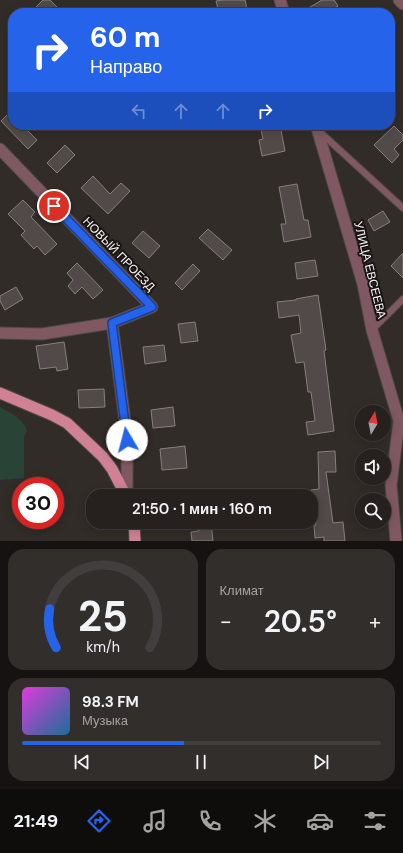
<!DOCTYPE html>
<html lang="ru">
<head>
<meta charset="utf-8">
<style>
  body { margin:0; font-family:"DM Sans",sans-serif; background:#322e2c; color:#f1f3f6; height:100vh; display:flex; flex-direction:column; font-size:15px; white-space:nowrap }
  * { box-sizing:border-box; margin:0 }
  p { font-size:13px; color:#a4a3a4 }
  .icon { flex:none; width:22px; height:22px; fill:none; stroke:currentColor; stroke-width:2; stroke-linecap:round; stroke-linejoin:round }
  .map { position:relative; height:541px; overflow:hidden }
  .panel { display:flex; flex-direction:column; gap:8px; padding:8px; background:#151211; flex:1 }
  .panel>* { flex:none }
  .top-card { position:absolute; left:8px; top:8px; width:387px; height:122px; border-radius:16px; box-shadow:0 2px 10px #0003,0 0 0 1px #423e3d; background:#2563eb; color:#fff; overflow:hidden }
  .needle { width:26px; rotate:10deg }
  .fabs { position:absolute; left:355px; top:405px; display:grid; gap:8px }
  .fabs a { display:grid; place-items:center; width:36px; height:36px; border-radius:50%; background:#26211f; box-shadow:0 2px 10px #0003,0 0 0 1px #423e3d; font-size:20px }
  .speed { position:absolute; left:12px; top:477px; display:flex; gap:8px; font-size:20px; font-weight:700; text-align:center }
  .speed>* { display:grid; place-content:center; width:52px; height:52px; border-radius:50%; background:#26211f; box-shadow:0 2px 10px #0003,0 0 0 1px #423e3d; line-height:1 }
  .speed .limit { border:6px solid #d22; background:#fff; color:#111 }
  .pin { position:absolute; display:grid; place-items:center; width:34px; height:34px; color:#fff; margin:-17px; border:2px solid #fff; border-radius:50%; box-shadow:0 1px 4px #0007 }
  .me { position:absolute; width:44px; margin:-22px; rotate:352deg; stroke-linejoin:round; filter:drop-shadow(0 0 3px #0008) }
  .turn { display:flex; align-items:center; gap:14px; height:84px; padding:0 16px; font-size:18px }
  .turn .icon { width:52px; height:52px; stroke-width:2.5 }
  .turn b { display:block; font-size:28px; line-height:34px }
  .lanes { display:flex; align-items:center; height:38px; padding:0 16px; background:#0003; justify-content:center; gap:20px; direction:ltr }
  .lanes .off { opacity:.35 }
  .big { font-size:30px; font-weight:600; line-height:1.1 }
  .panel .widget { flex:1; display:flex; flex-direction:column; justify-content:center; gap:6px; min-width:0; padding:0 14px; border-radius:16px; background:#322e2c }
  .panel .dial { align-items:center; gap:0 }
  .dial svg { height:104px; overflow:visible; fill:none; stroke:#423e3d; stroke-width:7; stroke-linecap:round; text-anchor:middle }
  .dial text { fill:#f1f3f6; stroke:none }
  .song { display:flex; align-items:center; gap:12px }
  .cover { width:48px; height:48px; border-radius:6px; background:linear-gradient(135deg,hsl(300 70% 55%),hsl(200 70% 35%)) }
  .played { height:4px; border-radius:2px; background:linear-gradient(90deg,#2563eb 45%,#423e3d 45%) }
  .keys { display:flex; justify-content:space-around; direction:ltr }
  .heat { display:flex; justify-content:space-between; align-items:center; font-size:22px; direction:ltr }
  .panel .tiles { flex:1; display:grid; gap:8px; grid-template-columns:1fr 1fr }
  .widget:last-child { grid-column:span 2 }
  .trip { position:absolute; left:86px; top:489px; width:232px; height:40px; border-radius:16px; background:#26211f; box-shadow:0 2px 10px #0003,0 0 0 1px #423e3d; font-weight:600; line-height:40px; text-align:center }
  .dock { display:flex; height:64px; justify-content:space-around; align-items:center; background:#0f0d0c; color:#a4a3a4 }
  .dock .icon { width:28px; height:28px }
  .dock .selected { color:#2563eb }
  .dock b { font-size:18px; color:#f1f3f6 }
  .map>svg:first-child { display:block }
</style>
</head>
<body>
<div class="map">
<svg width="403" height="541" viewBox="0 0 403 541">
  <rect width="100%" height="100%" fill="#322c29"/>
  <!-- green -->
  <path fill="#294336" d="M0,407C10,413 24,419 27,431L24,437V478L0,480Z"/>
  <!-- building -->
  <g fill="#514a48" stroke="#877f7d">
    <path d="M43,0H50L63,13H30Z"/>
    <path d="M223,0H245L248,13H219L216,1Z"/>
    <path d="M322,0H334L338,6L327,13H300Z"/>
    <path d="M13,109V125H32L27,130L37,140L28,149L1,121Z"/>
    <path d="M260,125H280L285,151L262,156L259,140L263,139Z"/>
    <path d="M394,126L403,135V140L394,149L399,155L392,163L374,145Z"/>
    <path d="M65,145L75,155L57,173L47,163Z"/>
    <path d="M93,176L110,194L121,183L130,191L108,214L81,188Z"/>
    <path d="M297,184L304,220H308L311,237L284,242L281,224H286L279,187Z"/>
    <path d="M23,200L35,212L31,217L57,244L45,255L37,246L34,249L21,235L25,231L8,214Z"/>
    <path d="M383,211L390,222L374,231L368,220Z"/>
    <path d="M208,229L232,250L223,260L199,238Z"/>
    <path d="M143,231L160,246L149,258L132,243Z"/>
    <path d="M403,253V278L391,266Z"/>
    <path d="M315,260L318,276L297,279L295,263Z"/>
    <path d="M77,263L103,290L93,299L82,287L75,294L68,286L73,280L67,273Z"/>
    <path d="M193,264L200,271L182,290L175,283Z"/>
    <path d="M16,287L23,299L5,310L0,301V296Z"/>
    <path d="M318,295L326,350L324,351L334,431L308,435L306,422L315,421L311,392H308L304,362L296,363L291,335L301,333L299,315L279,318L277,302L296,300V299Z"/>
    <path d="M195,322L198,341L181,343L178,324Z"/>
    <path d="M64,342L68,369L57,371L56,367L40,369L36,346Z"/>
    <path d="M164,345L166,361L145,364L143,347Z"/>
    <path d="M104,389L105,407L79,408L78,390Z"/>
    <path d="M173,407L175,426L153,428L151,410Z"/>
    <path d="M185,446L187,468L162,470L160,449Z"/>
    <path d="M335,451L336,472H326L333,523L343,522L345,541H324V537L315,538L314,526L316,525L311,490L319,489L318,452Z"/>
    <path d="M198,522H211L213,541H192L191,532L199,531Z"/>
  </g>
  <g fill="none" stroke-linecap="round" stroke-linejoin="round">
    <defs>
      <g id="service">
        <path d="M320,132L403,208"/>
        <path d="M372,330L403,299"/>
      </g>
      <g id="minor">
        <path d="M280,0L284,13"/>
        <path d="M399,0L403,4"/>
        <path d="M316,125L363,284L372,330L399,421L391,485L396,541"/>
        <path d="M0,149L152,307L112,323L42,334L0,333"/>
        <path d="M112,323L129,452L127,460V496"/>
      </g>
      <g id="primary">
        <path d="M0,393L52,415L67,423L103,457L112,469L126,496"/>
        <path d="M134,522L135,541"/>
      </g>
    </defs>
    <!-- service casing -->
    <use href="#service" stroke="#4e4845" stroke-width="8"/>
    <!-- minor casing -->
    <use href="#minor" stroke="#4e4845" stroke-width="13"/>
    <!-- primary casing -->
    <use href="#primary" stroke="#4e4845" stroke-width="13"/>
    <!-- service -->
    <use href="#service" stroke="#805861" stroke-width="6"/>
    <!-- minor -->
    <use href="#minor" stroke="#805861" stroke-width="11"/>
    <!-- primary -->
    <use href="#primary" stroke="#d08193" stroke-width="11"/>
  </g>
  <g fill="none" stroke-linecap="round" stroke-linejoin="round">
    <defs>
      <path id="route" d="M54,206L152,307L112,323L127,440"/>
    </defs>
    <!-- route casing -->
    <use href="#route" stroke="#184099" stroke-width="10"/>
    <!-- route -->
    <use href="#route" stroke="#2563eb" stroke-width="7"/>
  </g>
  <g text-anchor="middle" stroke-width="4" stroke-linejoin="round" paint-order="stroke">
    <!-- street labels -->
    <g font-size="12" fill="#f8f3f2" stroke="#181514">
      <text transform="translate(119 254) rotate(46)" y="4">НОВЫЙ ПРОЕЗД</text>
      <text transform="translate(370 270) rotate(76)" y="4">УЛИЦА ЕВСЕЕВА</text>
    </g>
  </g>
</svg>
<div class="fabs">
<a><svg class="needle" viewBox="-14 -14 28 28"><path d="M0-13l5 13h-10z" fill="#e53935"/><path d="M0 13l5-13h-10z" fill="#a4a3a4"/></svg></a>
<a><svg class="icon" aria-label="sound" viewBox="0 0 24 24"><path d="M4 9h4l5-4v14l-5-4H4zM17 9q2 3 0 6"/></svg></a>
<a><svg class="icon" aria-label="search" viewBox="0 0 24 24"><circle cx="10" cy="10" r="6"/><path d="M15 15l6 6"/></svg></a>
</div>
<div class="speed"><div class="limit">30</div></div>
<div class="pin" style="left:54px;top:206px;background:#d93025"><svg class="icon" aria-label="arrive" viewBox="0 0 24 24"><path d="M6 21V4h12l-3 4 3 4H6"/></svg></div>
<svg class="me" style="left:127px;top:440px" viewBox="-20 -20 40 40"><circle r="19" fill="#fff"/><path d="M0-13L10 11 0 6-10 11z" fill="#2563eb"/></svg>
<div class="trip">21:50 · 1 мин · 160 m</div>
<div class="top-card">
<div class="turn"><svg class="icon" aria-label="right" viewBox="0 0 24 24"><path d="M7 20v-9h11M14 6l5 5-5 5"/></svg><div><b>60 m</b>Направо</div></div>
<div class="lanes"><svg class="icon off" aria-label="left" viewBox="0 0 24 24"><path d="M17 20v-9H6M10 6l-5 5 5 5"/></svg><svg class="icon off" aria-label="ahead" viewBox="0 0 24 24"><path d="M12 20V5M6 11l6-6 6 6"/></svg><svg class="icon off" aria-label="ahead" viewBox="0 0 24 24"><path d="M12 20V5M6 11l6-6 6 6"/></svg><svg class="icon" aria-label="right" viewBox="0 0 24 24"><path d="M7 20v-9h11M14 6l5 5-5 5"/></svg></div>
</div>
</div>
<section class="panel">
<div class="tiles">
<div class="widget dial"><svg viewBox="0 0 100 80">
<path d="M14 69A42 42 0 1 1 86 69"/>
<path d="M14 69A42 42 0 0 1 9 39" stroke="#2563eb"/>
<text x="50" y="56" font-size="32" font-weight="700">25</text>
<text x="50" y="72" font-size="11">km/h</text>
</svg></div>
<div class="widget"><p>Климат</p>
<div class="heat"><a>−</a><b class="big">20.5°</b><a>+</a></div>
</div>
<div class="widget">
<div class="song"><i class="cover"></i><div><b>98.3 FM</b><p>Музыка</p></div></div>
<div class="played"></div>
<div class="keys"><svg class="icon" aria-label="previous" viewBox="0 0 24 24"><path d="M18 5L8 12l10 7zM5 5v14"/></svg><svg class="icon" aria-label="pause" viewBox="0 0 24 24"><path d="M8 5v14M16 5v14"/></svg><svg class="icon" aria-label="next" viewBox="0 0 24 24"><path d="M6 5l10 7-10 7zM19 5v14"/></svg></div>
</div>
</div>
</section>
<nav class="dock">
<b>21:49</b>
<svg class="icon selected" aria-label="directions" viewBox="0 0 24 24"><path d="M12 3l9 9-9 9-9-9zM9 14v-3h6M13 9l2 2-2 2"/></svg>
<svg class="icon" aria-label="music" viewBox="0 0 24 24"><path d="M9 18V5l10-2v13"/><circle cx="6" cy="18" r="3"/><circle cx="16" cy="16" r="3"/></svg>
<svg class="icon" aria-label="phone" viewBox="0 0 24 24"><path d="M5 4h4l2 5-3 2q2 4 5 5l2-3 5 2v4C11 20 4 13 5 4z"/></svg>
<svg class="icon" aria-label="climate" viewBox="0 0 24 24"><path d="M12 3v18M4 7l16 10M4 17L20 7"/></svg>
<svg class="icon" aria-label="car" viewBox="0 0 24 24"><path d="M5 17H2v-5l4-1 3-4h7l3 4 3 1v5h-3M9 17h6M6 11h13"/><circle cx="7" cy="17" r="2"/><circle cx="17" cy="17" r="2"/></svg>
<svg class="icon" aria-label="filters" viewBox="0 0 24 24"><path d="M4 7h16M4 17h16"/><circle cx="9" cy="7" r="2"/><circle cx="15" cy="17" r="2"/></svg>
</nav>
</body>
</html>
